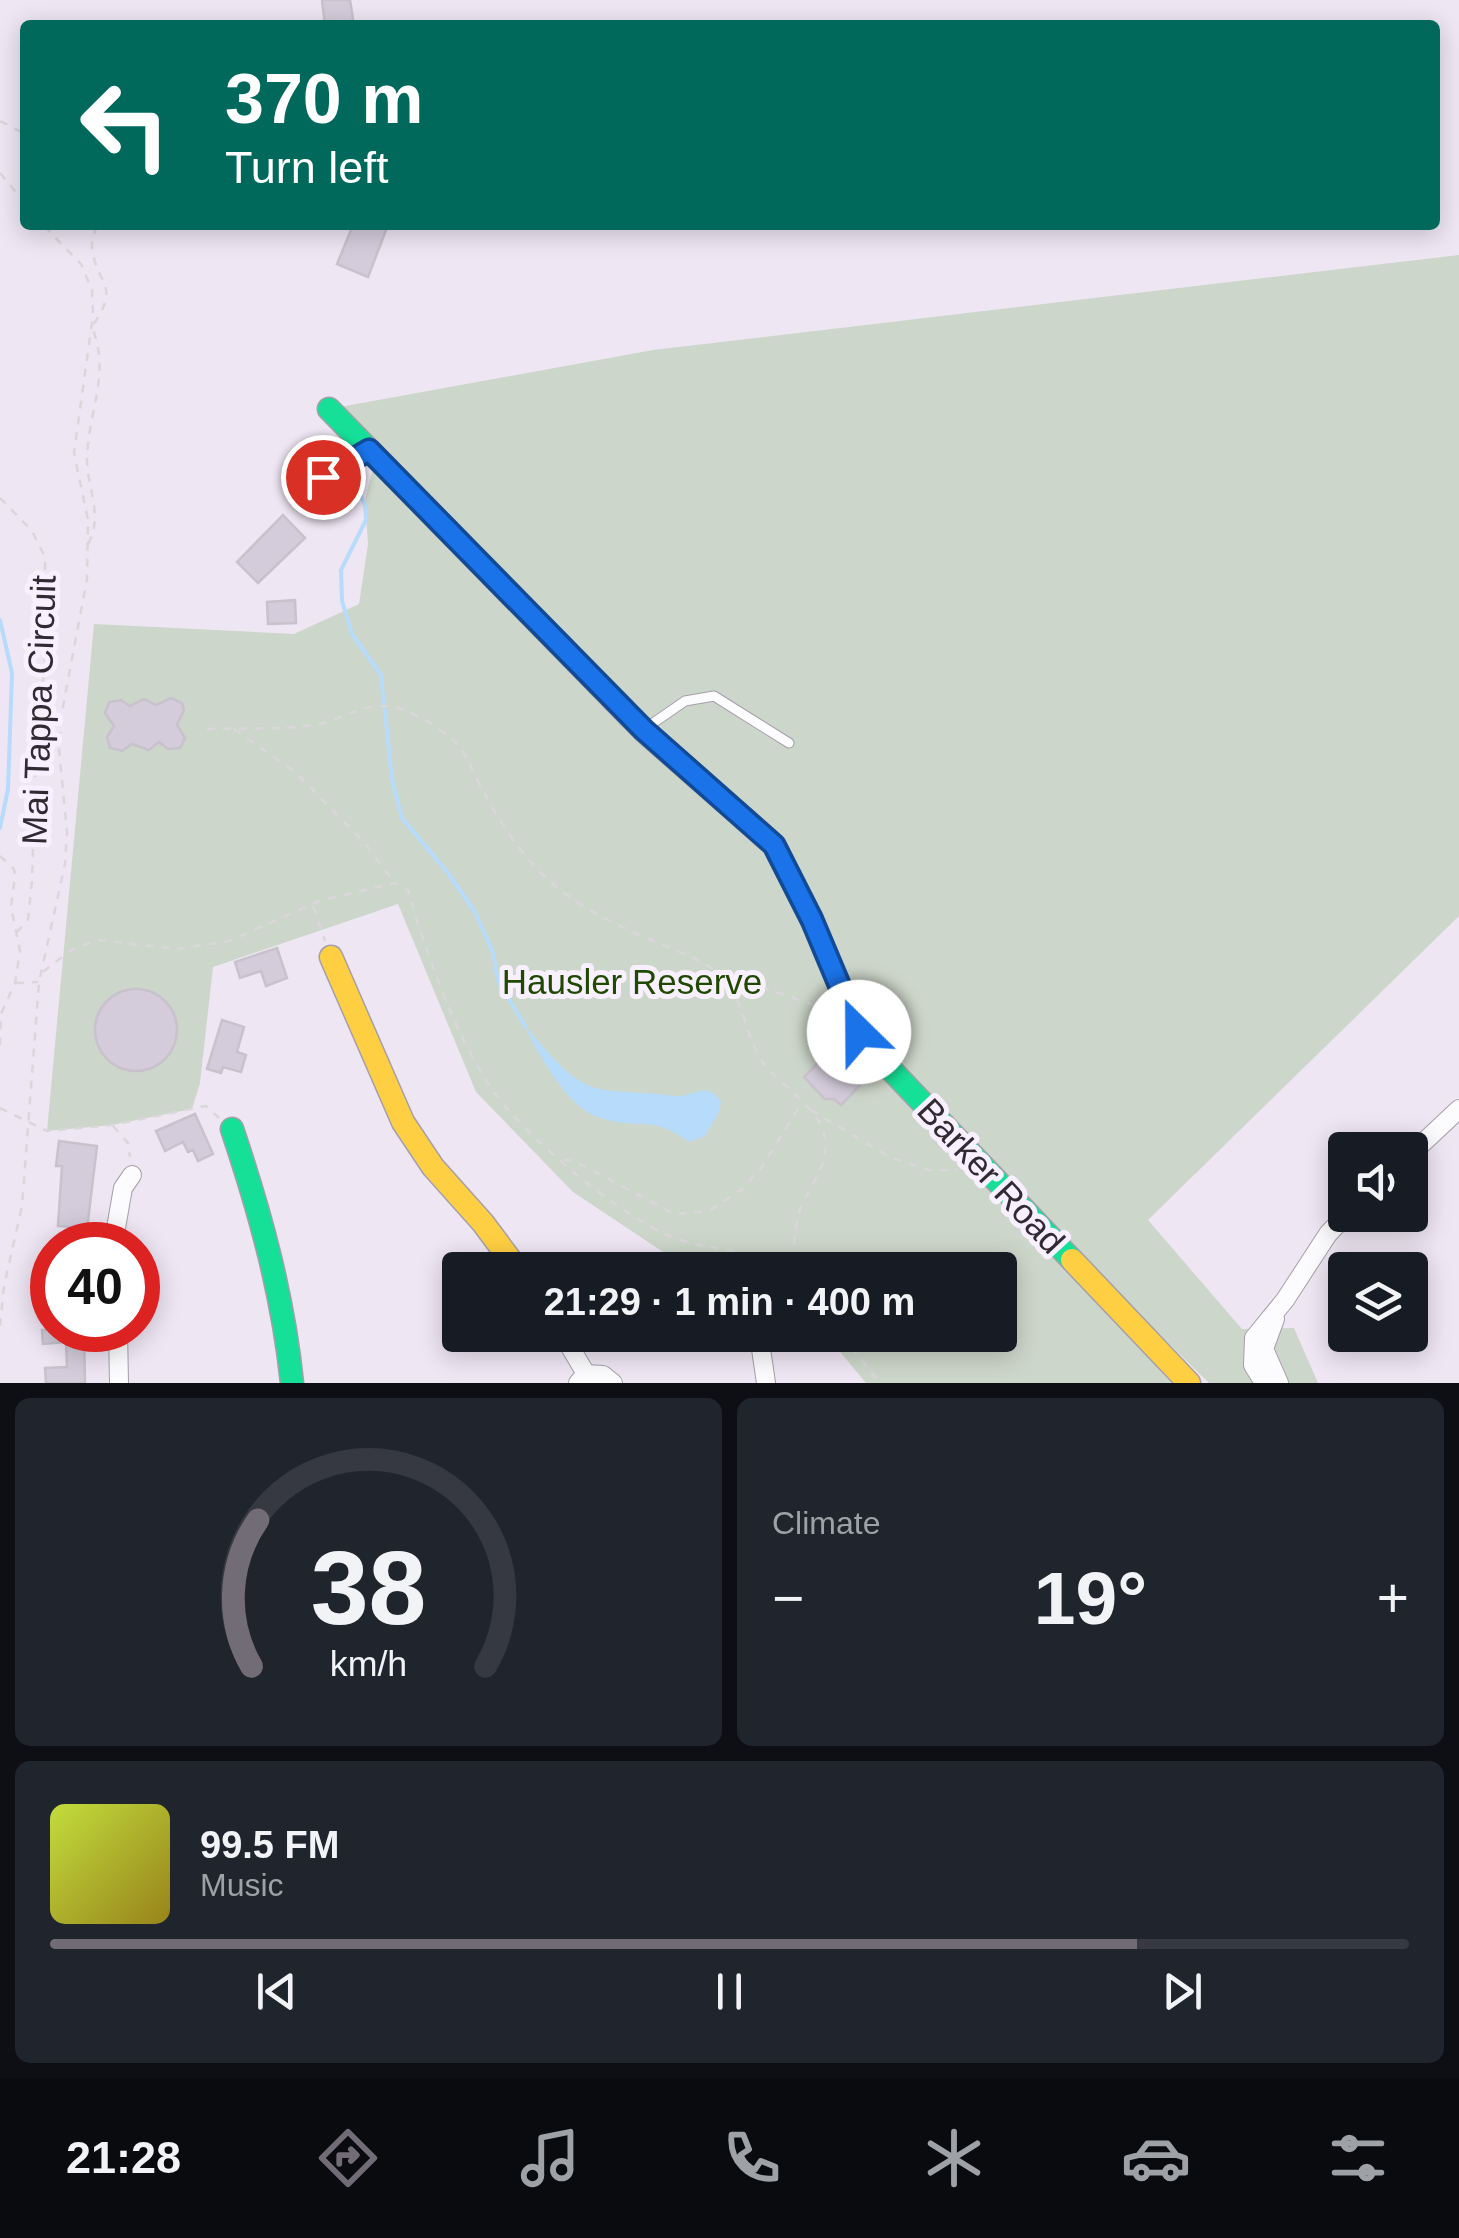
<!DOCTYPE html>
<html lang="en">
<head>
<meta charset="utf-8">
<style>
  body { margin:0; font-family:Helvetica,sans-serif; background:#20242c; color:#f1f3f6; height:100vh; display:flex; flex-direction:column; font-size:38px; white-space:nowrap }
  * { box-sizing:border-box; margin:0 }
  p { font-size:32px; color:#9ea1a6 }
  .icon { flex:none; width:55px; height:55px; fill:none; stroke:currentColor; stroke-width:2; stroke-linecap:round; stroke-linejoin:round }
  .map { position:relative; height:1383px; overflow:hidden }
  .drawer { display:flex; flex-direction:column; gap:15px; padding:15px; background:#0d0f14; flex:1 }
  .drawer>* { flex:none }
  .banner { position:absolute; left:20px; top:20px; width:1420px; height:210px; border-radius:10px; box-shadow:0 5px 25px #0003; background:#00695c; color:#fff; overflow:hidden }
  .buttons { position:absolute; left:1328px; top:1132px; display:grid; gap:20px }
  .buttons a { display:grid; place-items:center; width:100px; height:100px; border-radius:10px; background:#171b24; box-shadow:0 5px 25px #0003; font-size:50px }
  .speed { position:absolute; left:30px; top:1222px; display:flex; gap:20px; font-size:50px; font-weight:700; text-align:center }
  .speed>* { display:grid; place-content:center; width:130px; height:130px; border-radius:50%; background:#171b24; box-shadow:0 5px 25px #0003; line-height:1 }
  .speed .limit { border:15px solid #d22; background:#fff; color:#111 }
  .pin { position:absolute; display:grid; place-items:center; width:85px; height:85px; color:#fff; margin:-42px; border:5px solid #fff; border-radius:50%; box-shadow:0 2px 10px #0007 }
  .me { position:absolute; width:110px; margin:-55px; rotate:337deg; stroke-linejoin:round; filter:drop-shadow(0 0 8px #0008) }
  .turn { display:flex; align-items:center; gap:35px; height:210px; padding:0 40px; font-size:45px }
  .turn .icon { width:130px; height:130px; stroke-width:2.5 }
  .turn b { display:block; font-size:70px; line-height:85px }
  .big { font-size:75px; font-weight:700; line-height:1.1 }
  .drawer .widget { flex:1; display:flex; flex-direction:column; justify-content:center; gap:15px; min-width:0; padding:0 35px; border-radius:15px; background:#20242c }
  .drawer .dial { align-items:center; gap:0 }
  .dial svg { height:260px; overflow:visible; fill:none; stroke:#363941; stroke-width:7; stroke-linecap:round; text-anchor:middle }
  .dial text { fill:#f1f3f6; stroke:none }
  .song { display:flex; align-items:center; gap:30px }
  .cover { width:120px; height:120px; border-radius:15px; background:linear-gradient(135deg,hsl(70 70% 55%),hsl(50 70% 35%)) }
  .played { height:10px; border-radius:5px; background:linear-gradient(90deg,#726c76 80%,#363941 80%) }
  .keys { display:flex; justify-content:space-around; direction:ltr }
  .heat { display:flex; justify-content:space-between; align-items:center; font-size:55px; direction:ltr }
  .drawer .tiles { flex:1; display:grid; gap:15px; grid-template-columns:1fr 1fr }
  .widget:last-child { grid-column:span 2 }
  .trip { position:absolute; left:442px; top:1252px; width:575px; height:100px; border-radius:10px; background:#171b24; box-shadow:0 5px 25px #0003; font-weight:700; line-height:100px; text-align:center }
  .tab-bar { display:flex; height:160px; justify-content:space-around; align-items:center; background:#090b0e; color:#9ea1a6 }
  .tab-bar .icon { width:70px; height:70px }
  .tab-bar .current { color:#726c76 }
  .tab-bar b { font-size:45px; color:#f1f3f6 }
  .map>svg:first-child { display:block }
</style>
</head>
<body>
<div class="map">
<svg width="1459" height="1383" viewBox="0 0 1459 1383">
  <rect width="100%" height="100%" fill="#eee6f3"/>
  <!-- green -->
  <path fill="#cdd6ca" d="M1459,255V916L1148,1220L1242,1329L1294,1328L1318,1383H1209L918,1096L1171,1383H866L826,1335H1000V1270H750L736,1262L672,1258L573,1192L476,1092L398,904L213,967L200,1083L192,1109L112,1125L47,1131L94,624L294,634L359,604L368,544L365,500L376,456L329,409L653,350Z"/>
  <!-- water -->
  <path fill="#b7dbfa" d="M523,1023C542,1045 570,1084 600,1089C624,1094 648,1091 672,1096C691,1099 707,1079 721,1102L719,1112L705,1136L689,1142C651,1114 637,1130 600,1118C566,1108 538,1052 523,1023Z"/>
  <g fill="none" stroke-linecap="round" stroke-linejoin="round">
    <!-- stream -->
    <g stroke="#b7dbfa" stroke-width="4">
      <path d="M333,451L345,474L359,490L365,506L366,520L341,570L342,601L352,634L381,675L392,779L402,818L448,873L475,912L493,953L498,981L525,1026"/>
      <path d="M0,620L12,673L8,789L0,828"/>
    </g>
  </g>
  <!-- building -->
  <g fill="#d4ccdb" stroke="#c7c2cc" stroke-width="2.5">
    <path d="M322,0H350L354,25H325Z"/>
    <path d="M353,225H388L368,277L337,264Z"/>
    <path d="M283,515L305,538L258,583L237,562Z"/>
    <path d="M295,600L296,623L268,624L267,602Z"/>
    <path d="M171,698L182,703L184,710L177,725L185,738L180,748L168,749L159,742L149,750L132,744L122,751L110,748L107,737L114,726L105,713L109,702L121,700L130,706L144,699L156,705Z"/>
    <path d="M277,948L287,978L266,986L261,971L240,978L235,962Z"/>
    <circle cx="136" cy="1030" r="41"/>
    <path d="M222,1020L244,1027L237,1052L246,1055L241,1072L223,1067L221,1073L207,1069Z"/>
    <path d="M835,1046L858,1069V1077L863,1082L841,1105L834,1099H825L804,1077Z"/>
    <path d="M195,1114L213,1154L198,1161L193,1150L188,1152L183,1142L165,1151L156,1131Z"/>
    <path d="M59,1141L97,1146L87,1229L58,1226L62,1166H56Z"/>
    <path d="M42,1330H84L85,1383H46L45,1368L67,1367L66,1342L43,1344Z"/>
  </g>
  <g fill="none" stroke-linecap="round" stroke-linejoin="round">
    <defs>
      <g id="lane">
        <path d="M309,495L323,477L367,451"/>
        <path d="M646,728L685,701L714,696L789,743"/>
      </g>
      <g id="street">
        <path d="M1410,1155L1459,1109"/>
        <path d="M113,1245L123,1188L132,1175"/>
        <path d="M1275,1319L1264,1349L1279,1383"/>
        <path d="M118,1330L119,1383"/>
        <path d="M563,1335L586,1374"/>
        <path d="M759,1335L766,1383"/>
        <path d="M578,1383L586,1374L603,1375L613,1383"/>
        <path d="M1264,1383L1253,1365L1254,1338L1285,1300L1328,1234L1346,1215"/>
      </g>
      <g id="fast">
        <path d="M329,409L643,730L774,845L812,920L859,1031L877,1055L1072,1260"/>
        <path d="M232,1129C260,1212 283,1295 292,1383"/>
      </g>
      <g id="slow">
        <path d="M331,957L403,1122L433,1167L483,1223L518,1270"/>
        <path d="M1072,1260L1189,1383"/>
      </g>
    </defs>
    <!-- lane casing -->
    <use href="#lane" stroke="#a59fa9" stroke-width="11"/>
    <!-- street casing -->
    <use href="#street" stroke="#a59fa9" stroke-width="20"/>
    <!-- fast casing -->
    <use href="#fast" stroke="#a59fa9" stroke-width="25"/>
    <!-- slow casing -->
    <use href="#slow" stroke="#a59fa9" stroke-width="25"/>
    <!-- path -->
    <g stroke="#dad7db" stroke-width="2.5" stroke-dasharray="8 8" stroke-linecap="butt">
      <path d="M0,121L25,134"/>
      <path d="M0,173L25,203"/>
      <path d="M0,498L32,531L45,557V669L37,710L32,881L28,920L16,933"/>
      <path d="M88,544C104,514 87,490 87,459C88,412 111,374 92,327C121,283 98,288 92,249C91,242 95,232 97,225"/>
      <path d="M207,729C242,728 278,730 313,725C343,721 367,698 400,709C418,714 445,731 458,745C467,756 473,773 480,785C494,812 510,838 530,861C565,901 608,922 656,942C676,951 699,958 717,972C745,995 743,1036 765,1065C780,1084 819,1110 824,1133C832,1165 809,1184 800,1210C794,1230 792,1250 796,1270"/>
      <path d="M234,729L294,771L364,842L393,881"/>
      <path d="M0,856L14,869L15,876L11,907L20,951L15,983L1,1014L0,1045"/>
      <path d="M313,906L325,941"/>
      <path d="M716,971L831,1011"/>
      <path d="M43,972L71,950L98,940L177,949L229,941L319,901L395,883L408,890C425,951 463,1058 504,1105C541,1149 613,1209 665,1234C704,1252 739,1244 780,1270"/>
      <path d="M16,983L38,982"/>
      <path d="M0,1108L47,1131L112,1125L206,1106L219,1118"/>
      <path d="M811,1110L889,1157L933,1171L958,1169"/>
      <path d="M113,1126L128,1143L130,1157"/>
      <path d="M564,1160L575,1161L674,1214L709,1211L742,1189L761,1168L801,1104"/>
      <path d="M0,1326L4,1286L22,1206L39,982L65,864L67,832L59,749L61,717L87,579L88,520L74,453L93,315L92,290L81,264L43,225"/>
      <path d="M841,1335L880,1383"/>
    </g>
    <!-- lane -->
    <use href="#lane" stroke="#fcfbfd" stroke-width="9"/>
    <!-- street -->
    <use href="#street" stroke="#fcfbfd" stroke-width="18"/>
    <!-- fast -->
    <use href="#fast" stroke="#16e098" stroke-width="22"/>
    <!-- slow -->
    <use href="#slow" stroke="#ffcf43" stroke-width="22"/>
  </g>
  <g fill="none" stroke-linecap="round" stroke-linejoin="round">
    <defs>
      <path id="route" d="M323,477L369,450L644,730L774,845L812,920L859,1032"/>
    </defs>
    <!-- route casing -->
    <use href="#route" stroke="#114b97" stroke-width="25"/>
    <!-- route -->
    <use href="#route" stroke="#1a73e8" stroke-width="18"/>
  </g>
  <g text-anchor="middle" stroke-width="10" stroke-linejoin="round" paint-order="stroke">
    <!-- street labels -->
    <g font-size="35" fill="#302a33" stroke="#f9f0ff">
      <text transform="translate(39 710) rotate(-88)" y="12">Mai Tappa Circuit</text>
      <text transform="translate(991 1176) rotate(47)" y="12">Barker Road</text>
    </g>
    <!-- park labels -->
    <g font-size="35" fill="#1f4900" stroke="#f9f0ff">
      <text x="632" y="994">Hausler Reserve</text>
    </g>
  </g>
</svg>
<div class="buttons">
<a><svg class="icon" aria-label="sound" viewBox="0 0 24 24"><path d="M4 9h4l5-4v14l-5-4H4zM17 9q2 3 0 6"/></svg></a>
<a><svg class="icon" aria-label="layers" viewBox="0 0 24 24"><path d="M12 4l9 5-9 5-9-5zM3 14l9 5 9-5"/></svg></a>
</div>
<div class="speed"><div class="limit">40</div></div>
<div class="pin" style="left:323px;top:477px;background:#d93025"><svg class="icon" aria-label="arrive" viewBox="0 0 24 24"><path d="M6 21V4h12l-3 4 3 4H6"/></svg></div>
<svg class="me" style="left:859px;top:1032px" viewBox="-20 -20 40 40"><circle r="19" fill="#fff"/><path d="M0-13L10 11 0 6-10 11z" fill="#1a73e8"/></svg>
<div class="trip">21:29 · 1 min · 400 m</div>
<div class="banner">
<div class="turn"><svg class="icon" aria-label="left" viewBox="0 0 24 24"><path d="M17 20v-9H6M10 6l-5 5 5 5"/></svg><div><b>370 m</b>Turn left</div></div>
</div>
</div>
<section class="drawer">
<div class="tiles">
<div class="widget dial"><svg viewBox="0 0 100 80">
<path d="M14 69A42 42 0 1 1 86 69"/>
<path d="M14 69A42 42 0 0 1 16 24" stroke="#726c76"/>
<text x="50" y="56" font-size="32" font-weight="700">38</text>
<text x="50" y="72" font-size="11">km/h</text>
</svg></div>
<div class="widget"><p>Climate</p>
<div class="heat"><a>−</a><b class="big">19°</b><a>+</a></div>
</div>
<div class="widget">
<div class="song"><i class="cover"></i><div><b>99.5 FM</b><p>Music</p></div></div>
<div class="played"></div>
<div class="keys"><svg class="icon" aria-label="previous" viewBox="0 0 24 24"><path d="M18 5L8 12l10 7zM5 5v14"/></svg><svg class="icon" aria-label="pause" viewBox="0 0 24 24"><path d="M8 5v14M16 5v14"/></svg><svg class="icon" aria-label="next" viewBox="0 0 24 24"><path d="M6 5l10 7-10 7zM19 5v14"/></svg></div>
</div>
</div>
</section>
<nav class="tab-bar">
<b>21:28</b>
<svg class="icon current" aria-label="directions" viewBox="0 0 24 24"><path d="M12 3l9 9-9 9-9-9zM9 14v-3h6M13 9l2 2-2 2"/></svg>
<svg class="icon" aria-label="music" viewBox="0 0 24 24"><path d="M9 18V5l10-2v13"/><circle cx="6" cy="18" r="3"/><circle cx="16" cy="16" r="3"/></svg>
<svg class="icon" aria-label="phone" viewBox="0 0 24 24"><path d="M5 4h4l2 5-3 2q2 4 5 5l2-3 5 2v4C11 20 4 13 5 4z"/></svg>
<svg class="icon" aria-label="climate" viewBox="0 0 24 24"><path d="M12 3v18M4 7l16 10M4 17L20 7"/></svg>
<svg class="icon" aria-label="car" viewBox="0 0 24 24"><path d="M5 17H2v-5l4-1 3-4h7l3 4 3 1v5h-3M9 17h6M6 11h13"/><circle cx="7" cy="17" r="2"/><circle cx="17" cy="17" r="2"/></svg>
<svg class="icon" aria-label="filters" viewBox="0 0 24 24"><path d="M4 7h16M4 17h16"/><circle cx="9" cy="7" r="2"/><circle cx="15" cy="17" r="2"/></svg>
</nav>
</body>
</html>
